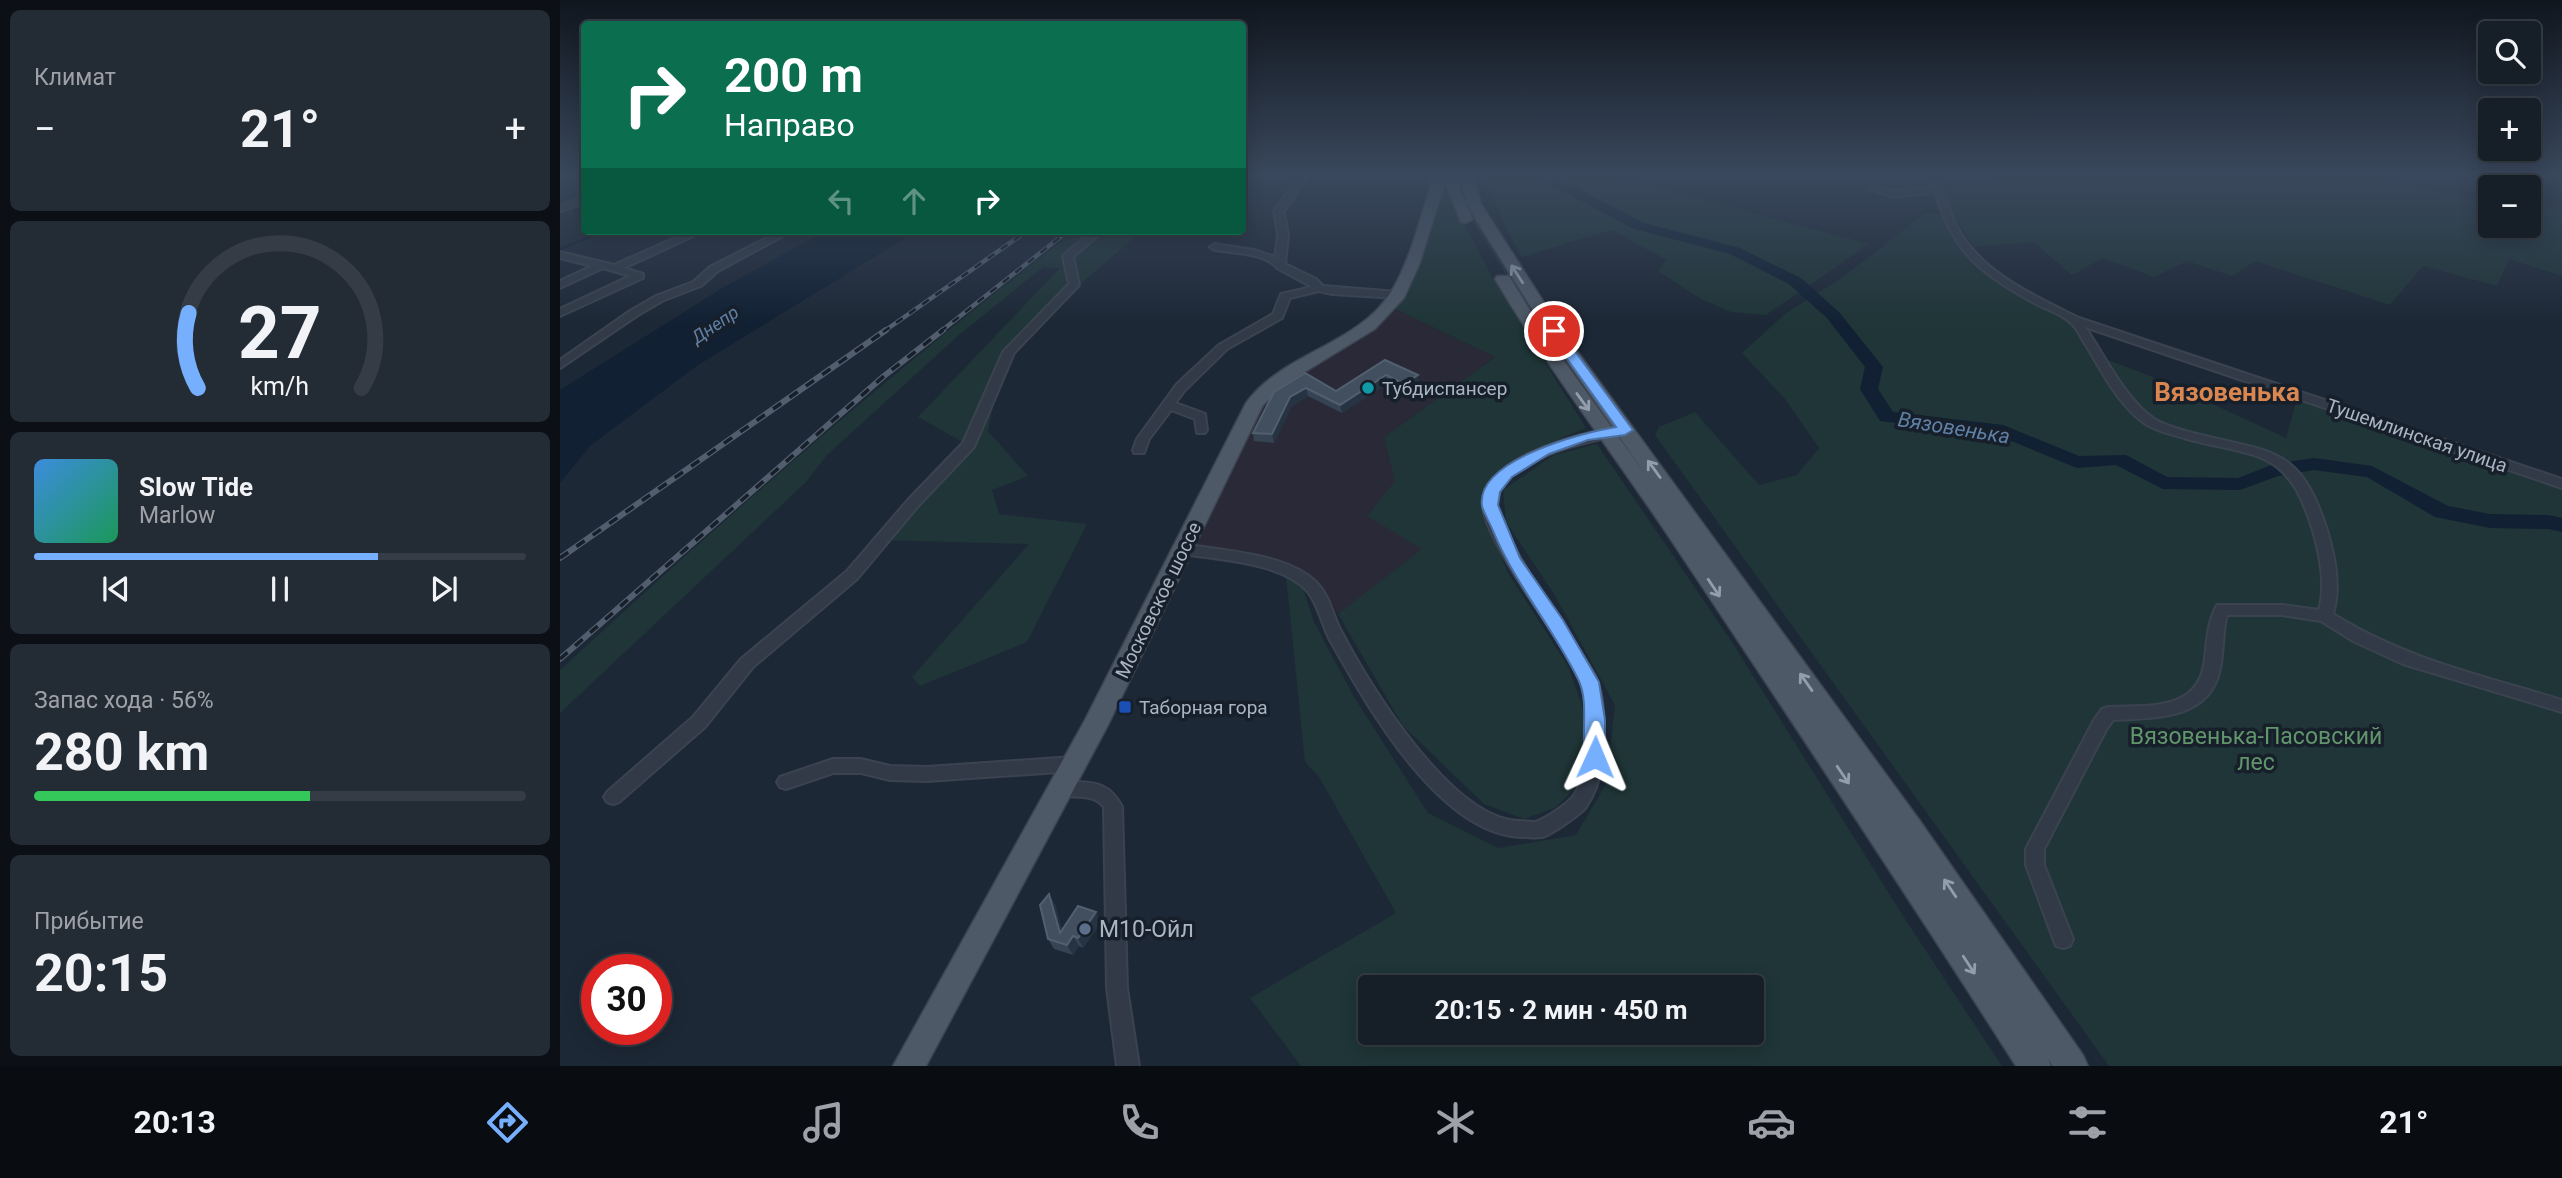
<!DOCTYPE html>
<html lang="ru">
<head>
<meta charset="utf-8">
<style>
  body { margin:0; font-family:Roboto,sans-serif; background:#232b34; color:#f1f3f6; height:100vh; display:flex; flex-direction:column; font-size:26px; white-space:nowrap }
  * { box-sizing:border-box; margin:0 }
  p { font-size:23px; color:#9ea2a8 }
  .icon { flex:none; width:38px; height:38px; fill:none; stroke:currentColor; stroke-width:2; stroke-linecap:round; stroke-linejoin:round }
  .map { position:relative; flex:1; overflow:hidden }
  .side { display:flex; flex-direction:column; gap:10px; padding:10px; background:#0c1016; width:560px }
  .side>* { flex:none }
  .hud { position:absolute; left:21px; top:21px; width:665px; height:214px; border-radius:7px; box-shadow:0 4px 18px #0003,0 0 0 2px #353c45; background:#0b6e4f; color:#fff; overflow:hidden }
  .fabs { position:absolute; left:1918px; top:21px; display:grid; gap:14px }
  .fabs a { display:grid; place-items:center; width:63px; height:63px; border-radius:7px; background:#161e28; box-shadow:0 4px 18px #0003,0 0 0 2px #353c45; font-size:35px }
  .speed { position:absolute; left:21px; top:954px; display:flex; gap:14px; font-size:35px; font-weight:700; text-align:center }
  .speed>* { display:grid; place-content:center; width:91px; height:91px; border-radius:50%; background:#161e28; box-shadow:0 4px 18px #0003,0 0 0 2px #353c45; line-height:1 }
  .speed .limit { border:10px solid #d22; background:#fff; color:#111 }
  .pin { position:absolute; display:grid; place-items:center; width:60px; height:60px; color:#fff; margin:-30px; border:4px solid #fff; border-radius:50%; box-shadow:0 2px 7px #0007 }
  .me { position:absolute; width:77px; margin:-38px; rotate:1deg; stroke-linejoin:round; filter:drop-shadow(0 0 5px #0008) }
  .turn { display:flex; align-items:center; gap:24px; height:147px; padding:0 28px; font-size:32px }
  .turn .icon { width:91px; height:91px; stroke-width:2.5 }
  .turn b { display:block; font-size:49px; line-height:60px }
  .lanes { display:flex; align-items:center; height:66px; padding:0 28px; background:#0003; justify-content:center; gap:35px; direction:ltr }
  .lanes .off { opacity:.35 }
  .big { font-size:52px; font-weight:700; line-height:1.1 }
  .side .tile { flex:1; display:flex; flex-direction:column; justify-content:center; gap:10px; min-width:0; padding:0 24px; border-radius:10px; background:#232b34 }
  .side .dial { align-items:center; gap:0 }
  .dial svg { height:182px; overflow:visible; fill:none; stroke:#353c45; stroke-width:7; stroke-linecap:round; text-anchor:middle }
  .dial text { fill:#f1f3f6; stroke:none }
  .song { display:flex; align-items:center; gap:21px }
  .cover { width:84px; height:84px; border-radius:10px; background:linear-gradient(135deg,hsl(210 70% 55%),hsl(150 70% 35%)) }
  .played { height:7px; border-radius:4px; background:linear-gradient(90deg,#75affe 70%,#353c45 70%) }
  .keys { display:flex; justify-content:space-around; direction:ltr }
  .heat { display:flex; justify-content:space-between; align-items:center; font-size:38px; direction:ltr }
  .charge { height:10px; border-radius:5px; background:linear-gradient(90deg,#34c759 56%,#353c45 0) }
  .trip { position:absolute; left:798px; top:975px; width:406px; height:70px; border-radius:7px; background:#161e28; box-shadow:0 4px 18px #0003,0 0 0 2px #353c45; font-weight:700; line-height:70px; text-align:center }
  .tabs { display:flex; height:112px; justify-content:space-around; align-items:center; background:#090c10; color:#9ea2a8 }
  .tabs .icon { width:49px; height:49px }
  .tabs .current { color:#75affe }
  .tabs b { font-size:32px; color:#f1f3f6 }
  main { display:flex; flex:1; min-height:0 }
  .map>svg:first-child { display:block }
</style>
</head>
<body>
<main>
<section class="side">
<div class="tile"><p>Климат</p>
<div class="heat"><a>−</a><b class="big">21°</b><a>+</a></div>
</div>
<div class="tile dial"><svg viewBox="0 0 100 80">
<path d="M14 69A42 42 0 1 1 86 69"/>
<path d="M14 69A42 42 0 0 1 10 36" stroke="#75affe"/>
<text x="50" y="56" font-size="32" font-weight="700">27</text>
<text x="50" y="72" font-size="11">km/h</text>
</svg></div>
<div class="tile">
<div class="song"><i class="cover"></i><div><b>Slow Tide</b><p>Marlow</p></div></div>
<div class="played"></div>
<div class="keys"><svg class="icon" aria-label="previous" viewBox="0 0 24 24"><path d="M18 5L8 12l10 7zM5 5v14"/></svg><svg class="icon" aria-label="pause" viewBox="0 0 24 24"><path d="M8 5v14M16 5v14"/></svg><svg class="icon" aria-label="next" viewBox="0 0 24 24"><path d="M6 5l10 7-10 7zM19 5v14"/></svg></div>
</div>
<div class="tile"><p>Запас хода · 56%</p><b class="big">280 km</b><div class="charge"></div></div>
<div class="tile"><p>Прибытие</p><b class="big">20:15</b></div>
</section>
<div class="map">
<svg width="2002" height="1066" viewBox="0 0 2002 1066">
  <rect width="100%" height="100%" fill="#1d2836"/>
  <!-- medical -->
  <path fill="#2a2937" d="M835,309L935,357L824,437L863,549L778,614L760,583L734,569L688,552L634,546L707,400L753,366L804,335Z"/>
  <!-- green -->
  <g fill="#1f3537" fill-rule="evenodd">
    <path d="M896,175H900L903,187L1021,378L1013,377L954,288L912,220L904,204Z"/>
    <path d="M924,175H1050L1309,244L1206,315L1171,312L1141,299L1098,271L1107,260L1051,230L962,257L946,228Z"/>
    <path d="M1444,175H1813L1823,180L1930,204V226H1969V210L2002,205V276L1949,259L1937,286L1863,266L1830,305L1695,261L1672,276L1627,261L1594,277L1543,258L1512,275L1474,242L1414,247C1403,230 1384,208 1386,187L1428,185Z"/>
    <path d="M882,180L932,277L1026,428C984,446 948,455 921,494L923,509L948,573L1008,666L1026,717L1023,760L1013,790L995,808L964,819L924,804L843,726L778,614L862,549L807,516L835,481L824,437L935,357L835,309L849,288Z"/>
    <path d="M1364,214H1384C1398,270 1463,289 1506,318C1518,327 1522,348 1535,355C1553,363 1572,368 1590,376C1636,396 1681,417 1726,438L1737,398L2002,486V1066H1549L1095,435L1099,427L1135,412L1199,485L1237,475L1259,448L1225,399L1182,353L1225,314L1283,277Z"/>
    <path d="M515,231H582L525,280L453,355L435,396L428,431L468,476L432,490L439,514L527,524L467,642L360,686L352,677L469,544L316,540L404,443L358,417L500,268L483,267L399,335L267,455L246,482L0,713V670C166,517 336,367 515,231Z"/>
    <path d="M1037,444L1172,642L1343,916L1442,1066H741L690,998L836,913L759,777L745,762L726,576L743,589L754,622L794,697L868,813L938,848L1016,835L1046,784L1055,705L994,594L946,522L943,490L994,455ZM810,987H1192V1032H810Z"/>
  </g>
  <!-- water -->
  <path fill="#112033" d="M266,231H357L138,365L31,445L0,483V390L164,287Z"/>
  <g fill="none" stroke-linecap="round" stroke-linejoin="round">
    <!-- stream -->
    <g stroke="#112033" stroke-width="2.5">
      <path d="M14,211L24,207"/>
      <path d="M0,249L44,231"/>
    </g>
    <!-- river -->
    <path fill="#112033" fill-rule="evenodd" d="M988,175H1002V180L1084,223L1180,248L1241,278L1279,312L1323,367L1318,389L1333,412L1443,425L1519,456L1566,455L1607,477L1678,478L1714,464L1754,458L1812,466L1888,506L1930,514L1988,515L2002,518V532L1988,529L1930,528L1875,517L1807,477L1754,470L1718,476L1680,490L1603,489L1556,465L1517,468L1439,436L1320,421L1300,389L1305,367L1267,318L1229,284L1170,254L1074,229L991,185Z"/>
    <defs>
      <g id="minor">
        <path d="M741,175H749L724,211L728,235L725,264L756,279L763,286L838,292L843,295L838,298L772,294L759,291L730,298L722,318L667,349L625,390L615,403L645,414L647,430L645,433H637L635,419L611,410L589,439L584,453H574L573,450L577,439L617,384L659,345L713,314L721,294L752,287L717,268C705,253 673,253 655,250L650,247L655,244L694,250L715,257L718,235L714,211Z"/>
        <path d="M1368,175H1376C1385,191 1387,209 1396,225C1419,272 1475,296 1519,318L2002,479V488L1525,327C1545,356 1566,401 1596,420C1608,427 1623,430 1637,434C1713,453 1740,446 1767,530C1775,557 1781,586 1773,614C1843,658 1923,676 2002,700V712L1843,664L1793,641L1761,621L1722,615H1667C1662,632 1664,651 1660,669C1650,720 1594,718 1553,720L1546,730L1484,849V865L1513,939L1510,946L1503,948L1496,946L1466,865V849L1534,720L1542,709L1548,707C1590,705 1640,712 1645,658C1647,640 1648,621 1657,605H1722L1759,610C1766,584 1760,556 1753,531C1728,449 1701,458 1627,439C1614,435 1599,432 1587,425C1560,408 1542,372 1526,345C1521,338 1517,328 1511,323C1502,314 1485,309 1474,303C1420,273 1393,252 1375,192L1333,197L1310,189L1315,186L1333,191L1373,187Z"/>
        <path d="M1922,175H1930L1929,201L1924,204L1919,201Z"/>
        <path d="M131,231H144L64,268L83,274V278L0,316V309L70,276L43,268L0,288V281L32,266L0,258V252L54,265Z"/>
        <path d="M220,231H232L158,271L141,286L104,300L78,315L0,368V360L70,311L96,296L133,282L150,267Z"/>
        <path d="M532,231H543L513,257L519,285L454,353L414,447L358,506L297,579L193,667L145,727L59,802L53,804L47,802L44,797L47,792L133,717L181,659L287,571L348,500L403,443L443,352L509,284L503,256Z"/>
        <path d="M1065,426L1069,427L1071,430L1069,433C1033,441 961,453 941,489C938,494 936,503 937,509C940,521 947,532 952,543C971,579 995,612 1017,646C1023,657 1031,667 1036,678C1045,699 1044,724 1043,746C1043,767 1038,789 1026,807C1020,815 993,833 983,837C976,838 969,837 962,837C879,835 806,704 770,640C762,625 758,604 748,592C722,562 659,560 623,554L616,549L623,544C662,551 729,553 758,584C770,597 773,616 781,631C810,686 892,820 959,821C964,821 970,822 975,822C984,820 1009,803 1014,795C1024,781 1026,761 1026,745C1027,724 1028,702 1021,682C1014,661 995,637 983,618C968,596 925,532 923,507C920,455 1027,432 1065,426Z"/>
        <path d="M513,757L519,759L522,764L519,769L513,771L367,781L330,780L301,773H273L226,789L220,787L217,782L220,777L273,759H301L330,766L367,767Z"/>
        <path d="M500,782C528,782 548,779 562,807L567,988L579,1066H557L547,988L544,807C531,791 511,800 494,794L491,789L494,784Z"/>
      </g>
      <path id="tertiary" d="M24,197V203L0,212V205Z"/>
      <g id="primary">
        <path d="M874,175H898L900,189L913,219L906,223L901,222L885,183L859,265L844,298L815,329L725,384L703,405L548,725L366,1066H333L525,720L686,403C722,353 798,345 831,292C851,260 862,211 874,175Z"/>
        <path d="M899,175H913L921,204L1001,329L1360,821L1523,1055L1528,1066H1493L1488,1059L1491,1066H1456C1342,887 1225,711 1107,534C1050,449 987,367 935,279L937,276H949L984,333L1088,478L986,331L915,218L907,204Z"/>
      </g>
    </defs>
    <!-- minor casing -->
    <use href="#minor" stroke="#3a434f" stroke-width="4"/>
    <!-- tertiary casing -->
    <use href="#tertiary" stroke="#3a434f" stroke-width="3"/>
    <!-- primary casing -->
    <use href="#primary" stroke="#3a434f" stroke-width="3"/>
    <!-- minor -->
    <use href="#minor" fill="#313a46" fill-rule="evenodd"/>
    <!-- tertiary -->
    <use href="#tertiary" fill="#313a46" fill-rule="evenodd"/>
    <!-- primary -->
    <use href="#primary" fill="#4e5967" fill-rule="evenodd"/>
    <defs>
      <g id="rail-far1">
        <path d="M323,332L467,231"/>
        <path d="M380,332L508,231"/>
      </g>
      <g id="rail">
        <path d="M0,558L326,330"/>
        <path d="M0,659L324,376L383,330"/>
      </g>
    </defs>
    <!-- rail-far1 casing -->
    <use href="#rail-far1" stroke="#525e6e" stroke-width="4.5"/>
    <!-- rail casing -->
    <use href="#rail" stroke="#525e6e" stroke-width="6"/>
    <!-- rail-far1 -->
    <use href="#rail-far1" stroke="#161f2a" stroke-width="2.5" stroke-dasharray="8" stroke-linecap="butt"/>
    <!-- rail -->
    <use href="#rail" stroke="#161f2a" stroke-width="3.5" stroke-dasharray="10" stroke-linecap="butt"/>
  </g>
  <!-- wall -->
  <g fill="#354353">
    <path d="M825,360L859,383L845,392L827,384L782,413L748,396L732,406L714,443L694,441L693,433L745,373L776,391Z"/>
    <path d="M495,904L502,930L541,922L523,948L519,946L513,955L494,949L488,939Z"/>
  </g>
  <!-- shaded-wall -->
  <g fill="#263342">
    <path d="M826,375L827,384L782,413L780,405Z"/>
    <path d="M858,375L859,383L845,392L844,384Z"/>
    <path d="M746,388L748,396L732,406L714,443L712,434L730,397Z"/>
    <path d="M489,894L495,904L506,943L500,933Z"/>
    <path d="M536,912L541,922L523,948L518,938Z"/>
    <path d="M513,936L519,946L513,955L507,945Z"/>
  </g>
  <!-- building -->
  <g fill="#414f5f" stroke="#525f6f" stroke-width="2">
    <path d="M825,360L858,375L844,384L826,375L780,405L746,388L730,397L712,434L693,433L714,392L745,373L776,391Z"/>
    <path d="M489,894L500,933L518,906L536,912L518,938L513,936L507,945L488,939L480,905Z"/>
  </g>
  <!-- one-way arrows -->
  <defs><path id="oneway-shaft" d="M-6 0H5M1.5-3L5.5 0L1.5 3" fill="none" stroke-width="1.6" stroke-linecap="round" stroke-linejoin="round" transform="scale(1.75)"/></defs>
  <g stroke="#939ead">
    <use href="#oneway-shaft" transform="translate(957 274) rotate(-123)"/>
    <use href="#oneway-shaft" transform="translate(1023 402) rotate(54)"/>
    <use href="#oneway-shaft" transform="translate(1094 469) rotate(-126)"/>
    <use href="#oneway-shaft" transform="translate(1154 588) rotate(56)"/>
    <use href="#oneway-shaft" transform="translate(1246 682) rotate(-125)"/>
    <use href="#oneway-shaft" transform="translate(1283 775) rotate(56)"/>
    <use href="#oneway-shaft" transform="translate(1390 888) rotate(-124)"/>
    <use href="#oneway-shaft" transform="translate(1409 965) rotate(57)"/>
  </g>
  <!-- sky -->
  <linearGradient id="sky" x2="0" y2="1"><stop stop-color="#10161e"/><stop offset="0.54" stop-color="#3a485d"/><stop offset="1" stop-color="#3a485d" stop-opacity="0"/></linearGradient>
  <rect width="2002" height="324" fill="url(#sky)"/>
  <!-- route -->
  <path fill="#75affe" stroke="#4c72a5" stroke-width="2" d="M994,327L998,328L1073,430L1065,435L1028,440L989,454L952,477L940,492L938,505L960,558L1003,620L1039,682L1045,720V757L1042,763L1035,765L1028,763C1018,744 1031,704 1018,679C993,628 955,584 933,531C930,523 924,514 922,506C915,460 1024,432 1056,427L987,331Z"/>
  <!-- markers -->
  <circle fill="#0f9aa8" stroke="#161f2a" stroke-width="2.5" cx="808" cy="388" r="7"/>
  <rect fill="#1a4fb4" stroke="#161f2a" stroke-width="2.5" x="558" y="700" width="14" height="14" rx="3.5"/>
  <circle fill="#5c6f8a" stroke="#161f2a" stroke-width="2.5" cx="525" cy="929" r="7"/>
  <g text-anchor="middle" stroke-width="7" stroke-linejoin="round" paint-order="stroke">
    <!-- far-water labels -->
    <g font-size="18" font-style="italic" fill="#6080a6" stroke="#161f2a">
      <text transform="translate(155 325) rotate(-34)" y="6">Днепр</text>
    </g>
    <!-- poi labels -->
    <g font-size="19" fill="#aab5c4" stroke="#161f2a" text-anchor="start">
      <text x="822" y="395">Тубдиспансер</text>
      <text x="579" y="714">Таборная гора</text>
    </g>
    <!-- street labels -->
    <g font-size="19" fill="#aab5c4" stroke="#161f2a">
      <text transform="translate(1857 435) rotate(19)" y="7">Тушемлинская улица</text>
      <text transform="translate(598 600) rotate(-64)" y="7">Московское шоссе</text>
    </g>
    <!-- water labels -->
    <g font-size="21" font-style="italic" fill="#6080a6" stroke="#161f2a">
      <text transform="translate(1394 428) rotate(9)" y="7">Вязовенька</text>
    </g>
    <!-- near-park labels -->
    <g font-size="23" fill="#61956b" stroke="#161f2a">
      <text x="1696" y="744">Вязовенька-Пасовский<tspan x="1696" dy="26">лес</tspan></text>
    </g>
    <!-- near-poi labels -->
    <g font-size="23" fill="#aab5c4" stroke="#161f2a" text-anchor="start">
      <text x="539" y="937">М10-Ойл</text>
    </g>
    <!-- district labels -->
    <g font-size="26" font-weight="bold" fill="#d98650" stroke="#161f2a">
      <text x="1667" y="401">Вязовенька</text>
    </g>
  </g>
</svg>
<div class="fabs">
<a><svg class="icon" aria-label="search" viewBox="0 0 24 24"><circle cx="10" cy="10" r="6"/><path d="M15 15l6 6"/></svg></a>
<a>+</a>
<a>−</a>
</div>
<div class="speed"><div class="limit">30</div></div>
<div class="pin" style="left:994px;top:331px;background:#d93025"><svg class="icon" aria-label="arrive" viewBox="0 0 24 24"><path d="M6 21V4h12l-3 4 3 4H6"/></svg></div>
<svg class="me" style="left:1035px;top:757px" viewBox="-20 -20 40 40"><path d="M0-17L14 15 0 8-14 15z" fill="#75affe" stroke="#fff" stroke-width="4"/></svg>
<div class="trip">20:15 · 2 мин · 450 m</div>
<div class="hud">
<div class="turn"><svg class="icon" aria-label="right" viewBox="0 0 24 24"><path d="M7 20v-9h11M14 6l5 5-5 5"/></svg><div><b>200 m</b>Направо</div></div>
<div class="lanes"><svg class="icon off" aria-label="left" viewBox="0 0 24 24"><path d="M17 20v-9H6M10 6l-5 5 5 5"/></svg><svg class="icon off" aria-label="ahead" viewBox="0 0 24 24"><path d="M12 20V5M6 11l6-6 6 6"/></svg><svg class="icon" aria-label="right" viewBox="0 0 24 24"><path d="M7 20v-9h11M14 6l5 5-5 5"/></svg></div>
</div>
</div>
</main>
<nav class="tabs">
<b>20:13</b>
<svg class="icon current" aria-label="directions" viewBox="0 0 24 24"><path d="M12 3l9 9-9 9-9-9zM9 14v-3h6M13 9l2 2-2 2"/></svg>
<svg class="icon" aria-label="music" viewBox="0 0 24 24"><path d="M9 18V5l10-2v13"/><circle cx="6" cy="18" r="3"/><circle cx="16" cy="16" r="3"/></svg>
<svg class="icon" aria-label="phone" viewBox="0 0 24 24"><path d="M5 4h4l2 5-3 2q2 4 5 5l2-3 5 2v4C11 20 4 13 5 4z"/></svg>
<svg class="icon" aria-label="climate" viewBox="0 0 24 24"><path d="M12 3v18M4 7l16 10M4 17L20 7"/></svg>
<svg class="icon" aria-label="car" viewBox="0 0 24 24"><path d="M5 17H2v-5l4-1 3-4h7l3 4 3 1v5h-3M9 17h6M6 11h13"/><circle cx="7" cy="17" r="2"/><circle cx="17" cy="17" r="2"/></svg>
<svg class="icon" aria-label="filters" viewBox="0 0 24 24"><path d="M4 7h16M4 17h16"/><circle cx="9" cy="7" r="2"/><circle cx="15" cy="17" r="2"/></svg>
<b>21°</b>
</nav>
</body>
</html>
